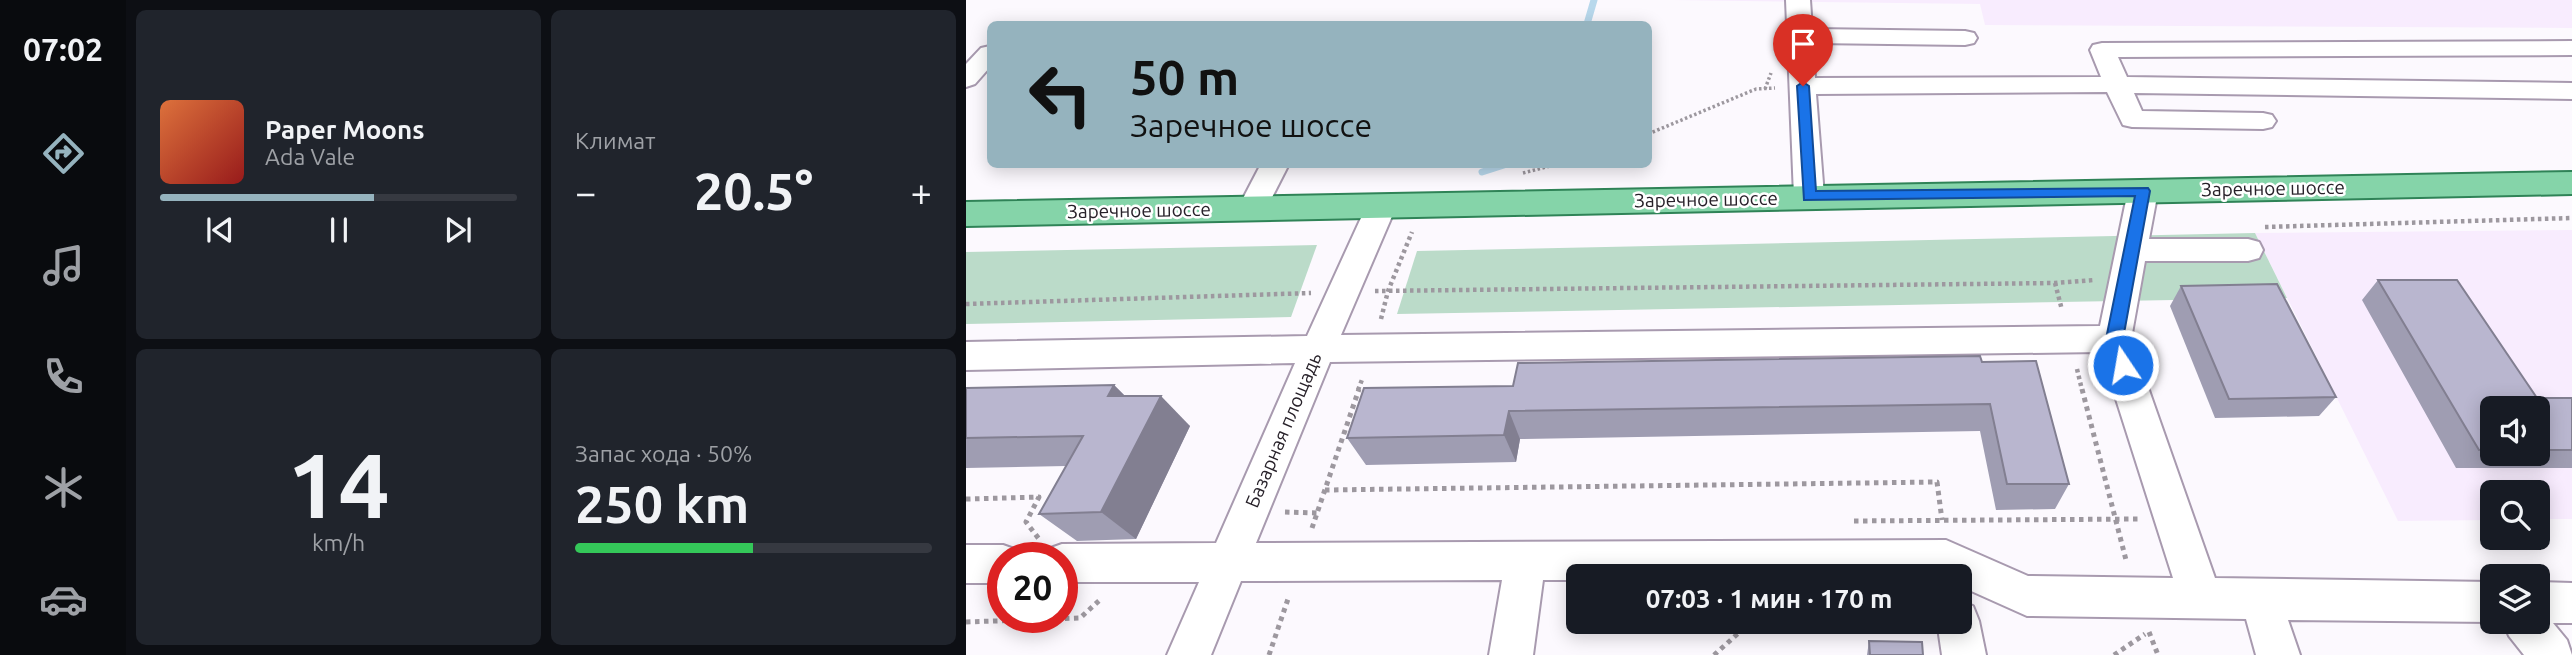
<!DOCTYPE html>
<html lang="ru">
<head>
<meta charset="utf-8">
<style>
  body { margin:0; font-family:Ubuntu,sans-serif; background:#20242c; color:#f1f3f6; height:100vh; display:flex; flex-direction:column; font-size:26px; white-space:nowrap }
  * { box-sizing:border-box; margin:0 }
  p { font-size:23px; color:#9ea1a6 }
  .icon { flex:none; width:38px; height:38px; fill:none; stroke:currentColor; stroke-width:2; stroke-linecap:round; stroke-linejoin:round }
  .map { position:relative; flex:1; overflow:hidden }
  .panel { display:flex; flex-direction:column; gap:10px; padding:10px; background:#0d0f14; width:840px }
  .panel>* { flex:none }
  .hud { position:absolute; left:21px; top:21px; width:665px; height:147px; border-radius:10px; box-shadow:0 4px 18px #0003; background:#95b3be; color:#111; overflow:hidden }
  .tools { position:absolute; left:1514px; top:396px; display:grid; gap:14px }
  .tools a { display:grid; place-items:center; width:70px; height:70px; border-radius:10px; background:#171b24; box-shadow:0 4px 18px #0003; font-size:35px }
  .speed { position:absolute; left:21px; top:542px; display:flex; gap:14px; font-size:35px; font-weight:700; text-align:center }
  .speed>* { display:grid; place-content:center; width:91px; height:91px; border-radius:50%; background:#171b24; box-shadow:0 4px 18px #0003; line-height:1 }
  .speed .limit { border:10px solid #d22; background:#fff; color:#111 }
  .pin { position:absolute; display:grid; place-items:center; width:60px; height:60px; color:#fff; margin:-72px -30px; border-radius:50% 50% 50% 0; rotate:-45deg; box-shadow:0 0 7px #0007 }
  .pin .icon { rotate:45deg }
  .me { position:absolute; width:77px; margin:-38px; rotate:348deg; stroke-linejoin:round; filter:drop-shadow(0 0 5px #0008) }
  .turn { display:flex; align-items:center; gap:24px; height:147px; padding:0 28px; font-size:32px }
  .turn .icon { width:91px; height:91px; stroke-width:2.5 }
  .turn b { display:block; font-size:49px; line-height:60px }
  .big { font-size:52px; font-weight:600; line-height:1.1 }
  .panel .tile { flex:1; display:flex; flex-direction:column; justify-content:center; gap:10px; min-width:0; padding:0 24px; border-radius:10px; background:#20242c }
  .panel .dial { align-items:center; gap:0 }
  .dial b { font-size:91px; line-height:1 }
  .song { display:flex; align-items:center; gap:21px }
  .cover { width:84px; height:84px; border-radius:10px; background:linear-gradient(135deg,hsl(20 70% 55%),hsl(0 70% 35%)) }
  .played { height:7px; border-radius:4px; background:linear-gradient(90deg,#95b3be 60%,#363941 60%) }
  .keys { display:flex; justify-content:space-around; direction:ltr }
  .heat { display:flex; justify-content:space-between; align-items:center; font-size:38px; direction:ltr }
  .charge { height:10px; border-radius:5px; background:linear-gradient(90deg,#34c759 50%,#363941 0) }
  .panel .tiles { flex:1; display:grid; gap:10px; grid-template-columns:repeat(2,1fr) }
  .trip { position:absolute; left:600px; top:564px; width:406px; height:70px; border-radius:10px; background:#171b24; box-shadow:0 4px 18px #0003; font-weight:600; line-height:70px; text-align:center }
  main { display:flex; flex:1; min-height:0 }
  .tab-bar { display:flex; flex-direction:column; width:126px; justify-content:space-around; align-items:center; background:#090b0e; color:#9ea1a6 }
  .tab-bar .icon { width:49px; height:49px }
  .tab-bar .current { color:#95b3be }
  .tab-bar b { font-size:32px; color:#f1f3f6 }
  .map>svg:first-child { display:block }
</style>
</head>
<body>
<main>
<nav class="tab-bar">
<b>07:02</b>
<svg class="icon current" aria-label="directions" viewBox="0 0 24 24"><path d="M12 3l9 9-9 9-9-9zM9 14v-3h6M13 9l2 2-2 2"/></svg>
<svg class="icon" aria-label="music" viewBox="0 0 24 24"><path d="M9 18V5l10-2v13"/><circle cx="6" cy="18" r="3"/><circle cx="16" cy="16" r="3"/></svg>
<svg class="icon" aria-label="phone" viewBox="0 0 24 24"><path d="M5 4h4l2 5-3 2q2 4 5 5l2-3 5 2v4C11 20 4 13 5 4z"/></svg>
<svg class="icon" aria-label="climate" viewBox="0 0 24 24"><path d="M12 3v18M4 7l16 10M4 17L20 7"/></svg>
<svg class="icon" aria-label="car" viewBox="0 0 24 24"><path d="M5 17H2v-5l4-1 3-4h7l3 4 3 1v5h-3M9 17h6M6 11h13"/><circle cx="7" cy="17" r="2"/><circle cx="17" cy="17" r="2"/></svg>
</nav>
<section class="panel">
<div class="tiles">
<div class="tile">
<div class="song"><i class="cover"></i><div><b>Paper Moons</b><p>Ada Vale</p></div></div>
<div class="played"></div>
<div class="keys"><svg class="icon" aria-label="previous" viewBox="0 0 24 24"><path d="M18 5L8 12l10 7zM5 5v14"/></svg><svg class="icon" aria-label="pause" viewBox="0 0 24 24"><path d="M8 5v14M16 5v14"/></svg><svg class="icon" aria-label="next" viewBox="0 0 24 24"><path d="M6 5l10 7-10 7zM19 5v14"/></svg></div>
</div>
<div class="tile"><p>Климат</p>
<div class="heat"><a>−</a><b class="big">20.5°</b><a>+</a></div>
</div>
<div class="tile dial"><b>14</b><p>km/h</p></div>
<div class="tile"><p>Запас хода · 50%</p><b class="big">250 km</b><div class="charge"></div></div>
</div>
</section>
<div class="map">
<svg width="1606" height="655" viewBox="0 0 1606 655">
  <rect width="100%" height="100%" fill="#fcf9fe"/>
  <!-- built -->
  <g fill="#f8ecfe" fill-rule="evenodd">
    <path d="M706,0H1606V28L1019,25L1014,4Z"/>
    <path d="M1606,230V519H1572V492H1526V520L1432,521L1289,233ZM1526,408H1572V453H1526Z"/>
  </g>
  <!-- green -->
  <g fill="#bbdbc9">
    <path d="M1289,233L1321,298L431,314L451,251Z"/>
    <path d="M351,245L325,317L0,324V252Z"/>
  </g>
  <g fill="none" stroke-linecap="round" stroke-linejoin="round">
    <!-- stream -->
    <g stroke="#b8d8ec" stroke-width="7">
      <path d="M621,24L628,0"/>
      <path d="M516,172L541,164"/>
    </g>
    <defs>
      <g id="minor">
        <path d="M820,0H844L846,29L999,31L1008,33L1011,38L1008,43L999,45L847,43L849,78L1135,77L1124,50L1127,45L1136,43L1606,41V55L1152,57L1161,77L1606,83V99L1168,93L1176,111L1297,113L1306,115L1310,121L1306,127L1297,129L1166,127L1157,125L1141,92L850,94L858,196L853,203L843,206L833,203L828,196Z"/>
        <path d="M24,46V67L9,84L0,87V64L15,48Z"/>
        <path d="M295,164H323L297,215L287,218L277,215L272,208Z"/>
        <path d="M1177,181L1187,184L1192,191L1183,239H1282L1293,242L1297,250L1293,258L1282,261H1179L1165,339L1249,578L1526,582V621H1529L1526,622L1322,620L1334,655H1290L1280,619L1061,616L994,586V576H612V580H577L567,655H523L536,580L275,581L245,655H201L233,582H96V558H78L82,549L96,544L250,543L329,363L0,370V342L341,336L400,207L405,200L415,197L425,200L430,207L375,335L1134,326L1162,191L1167,184ZM1135,352L1207,578L1062,576L980,540L290,543L364,362Z"/>
        <path d="M0,545H37L51,550L55,558H37V583H0Z"/>
        <path d="M1572,582L1606,583V623H1587L1601,640L1606,655H1558L1543,636L1537,621H1572Z"/>
        <path d="M994,601L1007,606L1013,621L1020,655H976L971,621H994Z"/>
      </g>
      <path id="major" d="M1606,172V194L0,226V202Z"/>
    </defs>
    <!-- minor casing -->
    <use href="#minor" stroke="#a89aaf" stroke-width="4"/>
    <!-- major casing -->
    <use href="#major" stroke="#2f8357" stroke-width="4"/>
    <!-- path-far2 -->
    <g stroke="#9d989f" stroke-width="3.5" stroke-dasharray="2.5 2.5" stroke-linecap="butt">
      <path d="M799,89L805,73"/>
      <path d="M682,134L790,89L809,88"/>
      <path d="M557,173L592,164"/>
    </g>
    <!-- path-far1 -->
    <g stroke="#9d989f" stroke-width="4.5" stroke-dasharray="3.5 3.5" stroke-linecap="butt">
      <path d="M1299,227L1606,218"/>
      <path d="M1089,283L1096,310"/>
      <path d="M409,291L1089,283L1128,280"/>
      <path d="M0,304L345,293"/>
      <path d="M415,319L422,291L446,232"/>
      <path d="M1111,369L1116,390"/>
      <path d="M392,390L397,377"/>
    </g>
    <!-- path -->
    <g stroke="#9d989f" stroke-width="5" stroke-dasharray="4.5 4.5" stroke-linecap="butt">
      <path d="M1116,389L1160,560"/>
      <path d="M359,490L971,482L976,520"/>
      <path d="M0,499L73,497L60,522L73,539"/>
      <path d="M319,512L351,513"/>
      <path d="M888,521L1173,519"/>
      <path d="M346,528L393,389"/>
      <path d="M0,622L114,618L135,599"/>
      <path d="M1183,632L1192,655"/>
      <path d="M303,655L323,596"/>
      <path d="M748,655L786,621"/>
      <path d="M1148,655L1179,634"/>
    </g>
    <!-- minor -->
    <use href="#minor" fill="#fff" fill-rule="evenodd"/>
    <!-- major -->
    <use href="#major" fill="#85d4a9" fill-rule="evenodd"/>
  </g>
  <!-- wall -->
  <g fill="#9f9db2" fill-rule="evenodd">
    <path d="M1412,280L1571,398H1606V468H1490L1396,300ZM1526,408H1572V453H1526Z"/>
    <path d="M1215,286L1370,397L1353,416L1249,418L1204,306Z"/>
    <path d="M1016,362L1103,484L1089,509L1030,510L1014,431L554,439L550,462L400,465L381,438L547,386Z"/>
    <path d="M148,385L159,396L224,426L170,539L111,541L73,514L100,466L0,468V388Z"/>
    <path d="M903,641L957,655H901Z"/>
  </g>
  <!-- shaded-wall -->
  <g fill="#827f91">
    <path d="M148,385L179,416L142,396Z"/>
    <path d="M195,396L224,426L170,539L135,512Z"/>
    <path d="M543,411L554,439L550,462L538,435Z"/>
  </g>
  <!-- building -->
  <g fill="#b9b6cf" stroke="#827f91" stroke-width="2">
    <path d="M1412,280H1491L1571,398H1606V450H1572V408H1526V450H1513Z"/>
    <path d="M1311,284L1370,397L1263,399L1215,286Z"/>
    <path d="M1014,356L1016,362L1070,361L1103,484H1041L1024,404L543,411L538,435L381,438L398,388L547,386L552,363Z"/>
    <path d="M148,385L142,396H195L135,512L73,514L117,436L0,438V388Z"/>
    <path d="M903,641L956,642L957,655H904Z"/>
  </g>
  <!-- route -->
  <path fill="#1a73e8" stroke="#114b97" stroke-width="2" d="M837,82L843,86L850,191L1182,188L1184,191L1157,339L1165,365L1163,370H1151L1140,339L1169,196L838,200L831,86Z"/>
  <g text-anchor="middle" stroke-width="5" stroke-linejoin="round" paint-order="stroke">
    <!-- street labels -->
    <g font-size="19" fill="#272129" stroke="#fff">
      <text transform="translate(1307 188) rotate(-1)" y="7">Заречное шоссе</text>
      <text transform="translate(740 199) rotate(-1)" y="7">Заречное шоссе</text>
      <text transform="translate(173 210) rotate(-1)" y="7">Заречное шоссе</text>
      <text transform="translate(317 430) rotate(-67)" y="7">Базарная площадь</text>
    </g>
  </g>
</svg>
<div class="tools">
<a><svg class="icon" aria-label="sound" viewBox="0 0 24 24"><path d="M4 9h4l5-4v14l-5-4H4zM17 9q2 3 0 6"/></svg></a>
<a><svg class="icon" aria-label="search" viewBox="0 0 24 24"><circle cx="10" cy="10" r="6"/><path d="M15 15l6 6"/></svg></a>
<a><svg class="icon" aria-label="layers" viewBox="0 0 24 24"><path d="M12 4l9 5-9 5-9-5zM3 14l9 5 9-5"/></svg></a>
</div>
<div class="speed"><div class="limit">20</div></div>
<div class="pin" style="left:837px;top:86px;background:#d93025"><svg class="icon" aria-label="arrive" viewBox="0 0 24 24"><path d="M6 21V4h12l-3 4 3 4H6"/></svg></div>
<svg class="me" style="left:1157px;top:365px" viewBox="-20 -20 40 40"><circle r="17" fill="#1a73e8" stroke="#fff" stroke-width="3"/><path d="M0-11L8 9 0 5-8 9z" fill="#fff"/></svg>
<div class="trip">07:03 · 1 мин · 170 m</div>
<div class="hud">
<div class="turn"><svg class="icon" aria-label="left" viewBox="0 0 24 24"><path d="M17 20v-9H6M10 6l-5 5 5 5"/></svg><div><b>50 m</b>Заречное шоссе</div></div>
</div>
</div>
</main>
</body>
</html>
